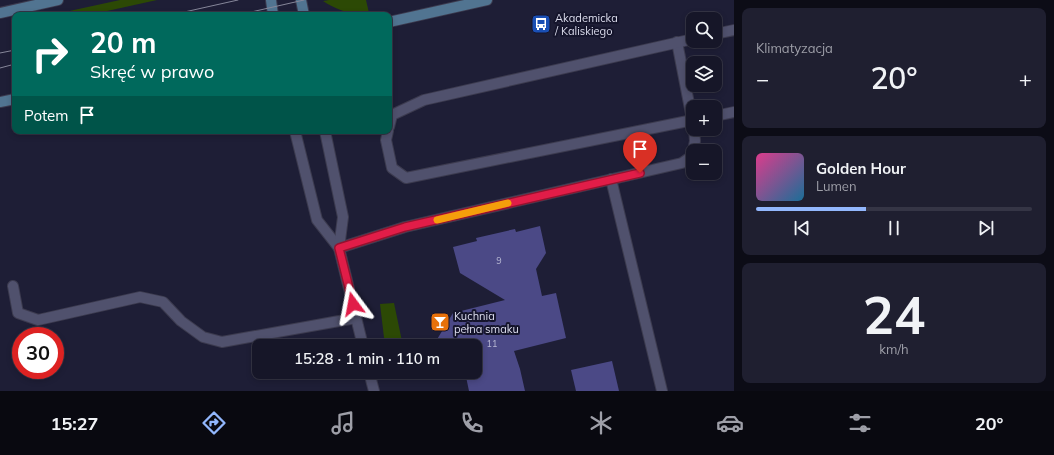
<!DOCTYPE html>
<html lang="pl">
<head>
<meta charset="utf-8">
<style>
  body { margin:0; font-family:Mulish,sans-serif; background:#1f1f30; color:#f1f3f6; height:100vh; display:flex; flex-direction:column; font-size:15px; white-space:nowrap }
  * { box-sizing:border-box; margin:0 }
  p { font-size:13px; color:#9e9fa8 }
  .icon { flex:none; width:22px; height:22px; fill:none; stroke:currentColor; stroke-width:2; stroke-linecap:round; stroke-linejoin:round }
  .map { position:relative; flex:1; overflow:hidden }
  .drawer { display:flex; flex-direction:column; gap:8px; padding:8px; background:#0c0c16; width:320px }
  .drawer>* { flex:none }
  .banner { position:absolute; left:12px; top:12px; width:380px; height:122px; border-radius:8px; box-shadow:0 2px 6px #0003,0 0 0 1px #353545; background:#00695c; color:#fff; overflow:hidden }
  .fabs { position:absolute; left:686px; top:12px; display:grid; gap:8px }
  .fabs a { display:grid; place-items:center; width:36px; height:36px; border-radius:8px; background:#161628; box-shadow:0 2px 6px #0003,0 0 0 1px #353545; font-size:20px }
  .speed { position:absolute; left:12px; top:327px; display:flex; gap:8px; font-size:20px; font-weight:700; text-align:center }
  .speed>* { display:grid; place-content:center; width:52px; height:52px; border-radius:50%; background:#161628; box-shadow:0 2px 6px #0003,0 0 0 1px #353545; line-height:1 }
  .speed .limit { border:6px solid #d22; background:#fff; color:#111 }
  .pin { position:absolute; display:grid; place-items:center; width:34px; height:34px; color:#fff; margin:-41px -17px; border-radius:50% 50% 50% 0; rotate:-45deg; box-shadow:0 0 4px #0007 }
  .pin .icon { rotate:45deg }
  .me { position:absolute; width:44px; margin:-22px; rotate:347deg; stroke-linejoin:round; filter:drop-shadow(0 0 3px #0008) }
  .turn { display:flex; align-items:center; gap:14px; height:84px; padding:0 12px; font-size:18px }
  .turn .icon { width:52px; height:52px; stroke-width:2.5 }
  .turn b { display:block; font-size:28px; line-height:34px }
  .then { display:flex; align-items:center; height:38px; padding:0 12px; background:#0003; gap:8px; font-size:15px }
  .big { font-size:30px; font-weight:600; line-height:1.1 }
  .drawer .widget { flex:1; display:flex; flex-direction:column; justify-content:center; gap:6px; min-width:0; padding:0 14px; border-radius:8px; background:#1f1f30 }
  .drawer .dial { align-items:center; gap:0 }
  .dial b { font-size:52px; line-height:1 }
  .song { display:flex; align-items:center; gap:12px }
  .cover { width:48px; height:48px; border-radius:6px; background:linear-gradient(135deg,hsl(330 70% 55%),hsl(200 70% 35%)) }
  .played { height:4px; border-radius:2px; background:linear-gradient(90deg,#92b7fd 40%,#353545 40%) }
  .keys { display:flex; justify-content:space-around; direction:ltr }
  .heat { display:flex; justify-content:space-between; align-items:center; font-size:22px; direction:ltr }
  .trip { position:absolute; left:252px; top:339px; width:230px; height:40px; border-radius:8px; background:#161628; box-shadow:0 2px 6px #0003,0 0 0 1px #353545; font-weight:600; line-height:40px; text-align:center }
  .dock { display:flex; height:64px; justify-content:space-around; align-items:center; background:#090910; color:#9e9fa8 }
  .dock .icon { width:28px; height:28px }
  .dock .selected { color:#92b7fd }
  .dock b { font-size:18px; color:#f1f3f6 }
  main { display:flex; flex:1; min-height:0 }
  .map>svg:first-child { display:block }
</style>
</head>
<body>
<main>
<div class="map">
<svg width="734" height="391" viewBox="0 0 734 391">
  <rect width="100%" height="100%" fill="#1e1e36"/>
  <!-- green -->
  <g fill="#2c4905">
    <path d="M120,0H157L89,15H51Z"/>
    <path d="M329,0H366L369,13C354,17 335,9 323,1Z"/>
    <path d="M394,303L403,346H385L380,304Z"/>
  </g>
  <!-- building -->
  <g fill="#4b4986">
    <path d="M540,226L546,253L536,269L542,296L556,293L566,338L514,351L520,369L525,391H469L465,372H475V346H433L453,313L505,300L460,273L453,247L477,241L476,238L515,229L516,232Z"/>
    <path d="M612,361L619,391H576L571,370Z"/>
  </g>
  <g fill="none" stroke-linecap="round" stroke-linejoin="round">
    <defs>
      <g id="lane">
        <path d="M715,34L734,30"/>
        <path d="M677,42L693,124"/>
        <path d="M715,116L734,112"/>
        <path d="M389,127L392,115L424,100L693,39"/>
        <path d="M388,131L386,140L392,168L406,178L693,120"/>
        <path d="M693,151L695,141L694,129"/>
        <path d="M611,179L662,391"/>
        <path d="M339,248L405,227L682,163L692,156L693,151"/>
        <path d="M13,286L18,313L38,320L140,297L163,302L181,321L203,337L222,342L356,318"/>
      </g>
      <g id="street">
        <path d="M295,131L317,220L339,248"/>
        <path d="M325,131L343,217L339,248L363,346"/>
        <path d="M369,372L374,391"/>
      </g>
      <g id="secondary">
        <path d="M271,0L273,15"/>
        <path d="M301,0L304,15"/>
        <path d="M0,13L58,0"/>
        <path d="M389,22L487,0"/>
        <path d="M0,102L15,99"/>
      </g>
    </defs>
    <!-- lane casing -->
    <use href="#lane" stroke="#3c3b4f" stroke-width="12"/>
    <!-- street casing -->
    <use href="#street" stroke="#3c3b4f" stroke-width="12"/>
    <!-- secondary casing -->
    <use href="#secondary" stroke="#3c3b4f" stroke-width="12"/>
    <!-- lane -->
    <use href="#lane" stroke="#50516d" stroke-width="10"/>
    <!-- street -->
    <use href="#street" stroke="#50516d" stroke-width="10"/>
    <!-- secondary -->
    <use href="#secondary" stroke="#517491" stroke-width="10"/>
    <!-- tram -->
    <g stroke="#86879a" stroke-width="1">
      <path d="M171,15L238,0"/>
      <path d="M238,15L304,0"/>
      <path d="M0,53L15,50"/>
      <path d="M0,68L15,64"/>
    </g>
  </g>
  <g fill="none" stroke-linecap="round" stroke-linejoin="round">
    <defs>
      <path id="route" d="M353,304L339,248L405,227L640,173"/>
    </defs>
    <!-- route casing -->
    <use href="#route" stroke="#92132f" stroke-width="10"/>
    <!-- route -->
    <use href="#route" stroke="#e11d48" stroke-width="7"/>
    <!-- slow -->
    <path stroke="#f59e0b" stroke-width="7" d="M437,220L508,203"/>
  </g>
  <!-- icons -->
  <defs>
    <symbol id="bus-square" viewBox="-11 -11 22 22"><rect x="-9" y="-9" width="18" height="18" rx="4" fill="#1a4fb4" stroke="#15152c"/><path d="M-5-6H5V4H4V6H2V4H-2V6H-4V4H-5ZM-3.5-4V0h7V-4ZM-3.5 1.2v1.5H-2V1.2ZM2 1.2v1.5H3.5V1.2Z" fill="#fff"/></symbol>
    <symbol id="bar-square" viewBox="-11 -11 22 22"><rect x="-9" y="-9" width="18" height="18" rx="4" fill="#e8710a" stroke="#15152c"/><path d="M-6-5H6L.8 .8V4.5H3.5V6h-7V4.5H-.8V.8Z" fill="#fff"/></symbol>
  </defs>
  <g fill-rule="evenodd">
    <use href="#bus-square" x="530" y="13" width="22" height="22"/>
    <use href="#bar-square" x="429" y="311" width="22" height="22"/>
  </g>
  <g text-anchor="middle" stroke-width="4" stroke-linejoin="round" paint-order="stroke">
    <!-- number labels -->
    <g font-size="9" fill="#b8b9d4">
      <text x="499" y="264">9</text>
      <text x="492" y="347">11</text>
    </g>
    <!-- poi labels -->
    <g font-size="11" fill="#dddeee" stroke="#15152c" text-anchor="start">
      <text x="555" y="22">Akademicka<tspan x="555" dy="13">/ Kaliskiego</tspan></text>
      <text x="454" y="320">Kuchnia<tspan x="454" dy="13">pełna smaku</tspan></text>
    </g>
  </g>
</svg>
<div class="fabs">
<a><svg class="icon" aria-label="search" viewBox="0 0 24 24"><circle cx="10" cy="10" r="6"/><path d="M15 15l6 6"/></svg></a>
<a><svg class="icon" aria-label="layers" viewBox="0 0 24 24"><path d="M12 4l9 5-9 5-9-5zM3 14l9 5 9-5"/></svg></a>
<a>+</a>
<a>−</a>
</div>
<div class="speed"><div class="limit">30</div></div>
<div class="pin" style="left:640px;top:173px;background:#d93025"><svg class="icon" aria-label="arrive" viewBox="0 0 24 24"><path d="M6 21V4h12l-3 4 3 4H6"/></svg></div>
<svg class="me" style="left:353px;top:304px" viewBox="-20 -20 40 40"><path d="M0-17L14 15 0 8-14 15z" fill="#e11d48" stroke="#fff" stroke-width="4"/></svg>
<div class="trip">15:28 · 1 min · 110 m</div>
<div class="banner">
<div class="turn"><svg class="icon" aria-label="right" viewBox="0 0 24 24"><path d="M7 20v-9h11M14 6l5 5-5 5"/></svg><div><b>20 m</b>Skręć w prawo</div></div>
<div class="then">Potem<svg class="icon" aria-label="arrive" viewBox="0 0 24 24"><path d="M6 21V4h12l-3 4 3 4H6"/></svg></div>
</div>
</div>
<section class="drawer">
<div class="widget"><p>Klimatyzacja</p>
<div class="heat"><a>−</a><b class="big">20°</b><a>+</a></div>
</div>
<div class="widget">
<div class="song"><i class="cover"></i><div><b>Golden Hour</b><p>Lumen</p></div></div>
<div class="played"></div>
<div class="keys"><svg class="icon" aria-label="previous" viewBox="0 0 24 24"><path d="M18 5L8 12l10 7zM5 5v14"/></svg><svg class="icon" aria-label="pause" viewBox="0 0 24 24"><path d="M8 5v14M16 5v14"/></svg><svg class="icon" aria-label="next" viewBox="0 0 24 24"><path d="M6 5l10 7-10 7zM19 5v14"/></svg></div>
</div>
<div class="widget dial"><b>24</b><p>km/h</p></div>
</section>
</main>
<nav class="dock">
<b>15:27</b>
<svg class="icon selected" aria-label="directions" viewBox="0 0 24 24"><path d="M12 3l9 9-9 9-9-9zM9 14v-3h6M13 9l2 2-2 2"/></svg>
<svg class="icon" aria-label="music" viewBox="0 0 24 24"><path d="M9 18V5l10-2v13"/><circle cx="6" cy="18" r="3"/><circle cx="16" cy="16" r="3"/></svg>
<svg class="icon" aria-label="phone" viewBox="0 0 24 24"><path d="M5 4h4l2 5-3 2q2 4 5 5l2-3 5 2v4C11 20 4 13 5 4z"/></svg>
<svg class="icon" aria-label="climate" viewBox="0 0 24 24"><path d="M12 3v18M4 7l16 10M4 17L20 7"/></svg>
<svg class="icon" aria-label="car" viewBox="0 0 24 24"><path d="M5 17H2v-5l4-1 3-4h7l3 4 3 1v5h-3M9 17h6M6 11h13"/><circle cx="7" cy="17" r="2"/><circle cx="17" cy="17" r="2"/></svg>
<svg class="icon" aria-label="filters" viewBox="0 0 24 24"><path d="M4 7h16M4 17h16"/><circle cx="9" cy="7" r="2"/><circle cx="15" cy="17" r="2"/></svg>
<b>20°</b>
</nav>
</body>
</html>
